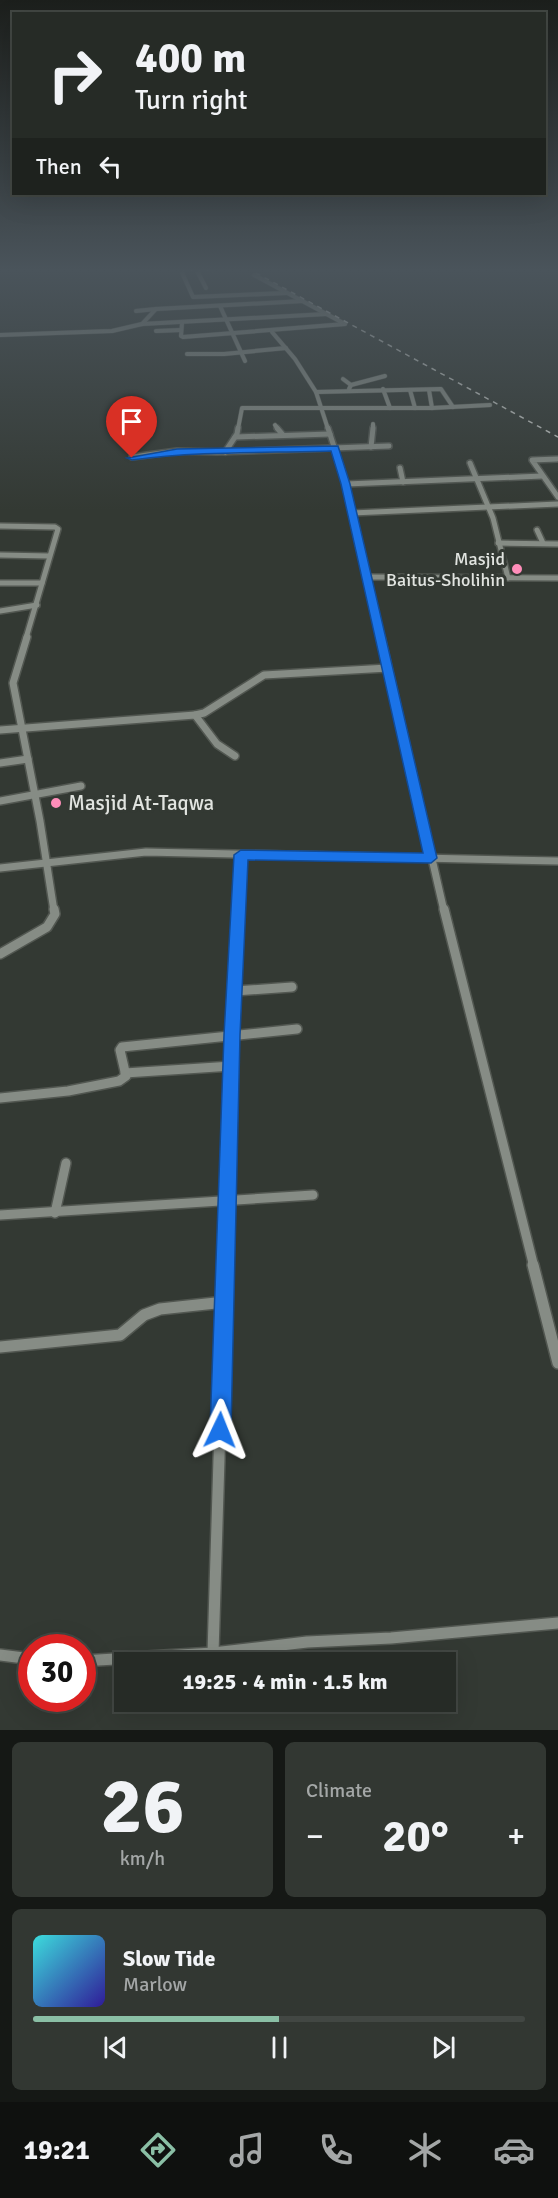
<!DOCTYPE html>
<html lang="en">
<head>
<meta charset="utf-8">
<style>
  body { margin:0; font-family:Signika,sans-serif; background:#323732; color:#f1f3f6; height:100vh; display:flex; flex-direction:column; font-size:22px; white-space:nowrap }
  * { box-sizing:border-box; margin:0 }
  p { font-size:20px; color:#a4a7a7 }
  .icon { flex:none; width:33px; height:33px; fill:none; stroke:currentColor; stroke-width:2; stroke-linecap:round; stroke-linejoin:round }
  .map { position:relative; height:1730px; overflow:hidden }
  .sheet { display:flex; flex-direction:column; gap:12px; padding:12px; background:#151815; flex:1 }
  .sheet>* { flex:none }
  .hud { position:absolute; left:12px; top:12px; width:534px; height:183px; border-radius:0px; box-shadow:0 6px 24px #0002,0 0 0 2px #424743; background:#262b26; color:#f1f3f6; overflow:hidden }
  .speed { position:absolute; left:18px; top:1634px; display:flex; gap:12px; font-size:30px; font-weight:700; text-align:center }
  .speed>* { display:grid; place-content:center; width:78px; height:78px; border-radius:50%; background:#262b26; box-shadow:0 6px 24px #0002,0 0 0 2px #424743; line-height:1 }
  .speed .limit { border:9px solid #d22; background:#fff; color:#111 }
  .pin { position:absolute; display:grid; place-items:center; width:51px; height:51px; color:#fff; margin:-62px -26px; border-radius:50% 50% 50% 0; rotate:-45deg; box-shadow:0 0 6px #0007 }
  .pin .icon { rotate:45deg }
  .me { position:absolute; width:66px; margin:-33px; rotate:2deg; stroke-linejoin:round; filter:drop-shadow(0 0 4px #0008) }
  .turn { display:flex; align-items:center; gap:21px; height:126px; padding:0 24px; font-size:27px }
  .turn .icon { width:78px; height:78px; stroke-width:2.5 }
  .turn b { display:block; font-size:42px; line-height:51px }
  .then { display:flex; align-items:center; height:57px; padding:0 24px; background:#0003; gap:12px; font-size:22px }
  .big { font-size:45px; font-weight:700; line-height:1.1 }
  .sheet .card { flex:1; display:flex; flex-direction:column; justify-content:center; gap:9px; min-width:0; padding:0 21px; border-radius:9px; background:#323732 }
  .sheet .dial { align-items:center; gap:0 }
  .dial b { font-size:78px; line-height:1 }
  .song { display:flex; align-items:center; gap:18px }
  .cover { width:72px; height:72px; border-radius:9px; background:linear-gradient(135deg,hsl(180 70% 55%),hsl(250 70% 35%)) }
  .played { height:6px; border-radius:3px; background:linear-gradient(90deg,#8abfa5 50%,#424743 50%) }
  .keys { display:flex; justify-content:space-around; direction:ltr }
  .heat { display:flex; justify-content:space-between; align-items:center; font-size:33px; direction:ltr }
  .sheet .tiles { flex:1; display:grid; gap:12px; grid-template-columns:1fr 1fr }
  .card:last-child { grid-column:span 2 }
  .trip { position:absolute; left:114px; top:1652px; width:342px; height:60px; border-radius:0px; background:#262b26; box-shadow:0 6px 24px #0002,0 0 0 2px #424743; font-weight:700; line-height:60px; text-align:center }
  .tab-bar { display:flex; height:96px; justify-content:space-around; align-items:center; background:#0f110f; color:#a4a7a7 }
  .tab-bar .icon { width:42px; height:42px }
  .tab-bar .active { color:#8abfa5 }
  .tab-bar b { font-size:27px; color:#f1f3f6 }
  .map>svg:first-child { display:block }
</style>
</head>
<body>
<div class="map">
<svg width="558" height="1730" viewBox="0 0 558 1730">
  <rect width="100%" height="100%" fill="#333933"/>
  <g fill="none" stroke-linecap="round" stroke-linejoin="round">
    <defs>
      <g id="minor-far4">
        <path d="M180,268L193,297L286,293"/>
        <path d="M196,269L212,270"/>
        <path d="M181,270L196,269L206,288"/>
        <path d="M220,306L245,361"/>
        <path d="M136,311L156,309"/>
        <path d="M182,323L181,336L183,337L345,324L254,275"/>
        <path d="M142,324L326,314"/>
        <path d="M156,331L181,330"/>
        <path d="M272,332L295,359L316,392L328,429"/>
        <path d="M0,335L112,331L142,324L156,309L303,301"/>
        <path d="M187,354H224L286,348"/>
        <path d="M343,379L351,385"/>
        <path d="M349,389L351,385L385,376"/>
        <path d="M383,389L390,408"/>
        <path d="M410,390L415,408"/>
        <path d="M429,390L432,408"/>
        <path d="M316,392L441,389L453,407"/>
        <path d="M275,425L278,429"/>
        <path d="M238,429L242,408H432L490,405"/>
        <path d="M373,429V424"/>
      </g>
      <g id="minor-far3">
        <path d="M277,428L283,435"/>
        <path d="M328,428L346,484L381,638"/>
        <path d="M235,437L330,434"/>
        <path d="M371,447L373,428"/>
        <path d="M225,452L237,434L238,428"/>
        <path d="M132,457L177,451L217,452L389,446"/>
        <path d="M557,459L532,460L558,497"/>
        <path d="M470,463L493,518L508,578"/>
        <path d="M400,468L403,482"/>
        <path d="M346,484L542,476"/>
        <path d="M352,513L558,504"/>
        <path d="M0,526L55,527L58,529L26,638"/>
        <path d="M537,530L543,543"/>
        <path d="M498,543L558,544"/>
        <path d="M0,555L49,556"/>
        <path d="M367,577L558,578"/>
        <path d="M0,583H42"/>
        <path d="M0,611L37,605"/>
      </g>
      <g id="minor-far2">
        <path d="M27,637L13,683L40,821L54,911"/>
        <path d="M381,637L444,911"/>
        <path d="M195,715L204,713L264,675L388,668"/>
        <path d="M0,730L195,715L217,744L235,756"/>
        <path d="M0,763L28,759"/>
        <path d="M0,801L81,786"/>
        <path d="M0,868L146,852L558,861"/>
        <path d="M238,911L241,855"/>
      </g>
      <g id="minor-far1">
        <path d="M444,909L534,1267"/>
        <path d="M0,954L47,927L55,914L54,909"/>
        <path d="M235,991L292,987"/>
        <path d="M125,1073L232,1066"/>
        <path d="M0,1098L68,1091L119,1081L126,1076L120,1050L122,1047L297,1029"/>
        <path d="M55,1213L66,1163"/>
        <path d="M0,1215L313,1195"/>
        <path d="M225,1267L238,909"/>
      </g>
      <g id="minor">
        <path d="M533,1265L558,1363"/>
        <path d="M0,1347L120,1335L144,1315L160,1309L225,1302"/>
        <path d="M213,1653L225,1265"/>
        <path d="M0,1655L32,1659"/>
        <path d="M82,1661L213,1653L307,1642L391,1638L558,1623"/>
      </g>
    </defs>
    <!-- minor-far4 casing -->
    <use href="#minor-far4" stroke="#525751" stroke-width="5"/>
    <!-- minor-far3 casing -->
    <use href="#minor-far3" stroke="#525751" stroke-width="8"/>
    <!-- minor-far2 casing -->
    <use href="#minor-far2" stroke="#525751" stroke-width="10"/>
    <!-- minor-far1 casing -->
    <use href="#minor-far1" stroke="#525751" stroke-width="12"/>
    <!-- minor casing -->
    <use href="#minor" stroke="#525751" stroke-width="14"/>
    <!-- minor-far4 -->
    <use href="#minor-far4" stroke="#868c85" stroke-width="4"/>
    <!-- minor-far3 -->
    <use href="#minor-far3" stroke="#868c85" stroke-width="5"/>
    <!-- minor-far2 -->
    <use href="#minor-far2" stroke="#868c85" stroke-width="7"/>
    <!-- minor-far1 -->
    <use href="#minor-far1" stroke="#868c85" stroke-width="9"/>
    <!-- minor -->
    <use href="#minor" stroke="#868c85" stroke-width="11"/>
    <!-- rail -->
    <path stroke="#c2c5c1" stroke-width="1.5" stroke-dasharray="5 5" stroke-linecap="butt" d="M247,268L558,437"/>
  </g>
  <!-- sky -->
  <linearGradient id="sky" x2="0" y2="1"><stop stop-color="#1c1f1c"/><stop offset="0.53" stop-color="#4a545b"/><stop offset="1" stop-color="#4a545b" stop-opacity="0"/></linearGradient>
  <rect width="558" height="510" fill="url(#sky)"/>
  <!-- route -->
  <path fill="#1a73e8" stroke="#114b97" stroke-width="1.5" d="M338,446L350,484L437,858L431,863L248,860L240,1035L231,1430L228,1437L220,1440L213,1437L210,1430L224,1035L234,855L241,850L423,853L341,484L331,451C265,453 197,451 132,460L127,458L177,449Z"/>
  <!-- markers -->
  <g fill="#ff8eba" stroke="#333933" stroke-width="2">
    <circle cx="517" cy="569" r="6"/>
    <circle cx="56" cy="803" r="6"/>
  </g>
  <g text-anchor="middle" stroke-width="6" stroke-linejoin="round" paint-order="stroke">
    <!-- far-poi labels -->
    <g font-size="18" fill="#e1e4e0" stroke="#333933" text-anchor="end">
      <text x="505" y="565">Masjid<tspan x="505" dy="21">Baitus-Sholihin</tspan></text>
    </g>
    <!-- poi labels -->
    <g font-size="21" fill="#e1e4e0" stroke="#333933" text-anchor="start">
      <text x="68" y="810">Masjid At-Taqwa</text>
    </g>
  </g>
</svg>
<div class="speed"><div class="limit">30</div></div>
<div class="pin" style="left:132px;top:458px;background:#d93025"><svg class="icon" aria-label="arrive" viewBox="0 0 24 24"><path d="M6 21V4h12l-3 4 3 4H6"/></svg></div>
<svg class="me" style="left:220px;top:1430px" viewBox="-20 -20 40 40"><path d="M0-17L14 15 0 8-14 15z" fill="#1a73e8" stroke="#fff" stroke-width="4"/></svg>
<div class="trip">19:25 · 4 min · 1.5 km</div>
<div class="hud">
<div class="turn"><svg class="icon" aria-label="right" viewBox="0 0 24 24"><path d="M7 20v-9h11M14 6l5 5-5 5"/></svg><div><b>400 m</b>Turn right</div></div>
<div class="then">Then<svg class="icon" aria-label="left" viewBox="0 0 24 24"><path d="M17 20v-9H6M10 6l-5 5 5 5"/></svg></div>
</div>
</div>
<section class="sheet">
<div class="tiles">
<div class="card dial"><b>26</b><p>km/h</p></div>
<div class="card"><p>Climate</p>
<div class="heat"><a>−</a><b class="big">20°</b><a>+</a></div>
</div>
<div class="card">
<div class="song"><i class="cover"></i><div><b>Slow Tide</b><p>Marlow</p></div></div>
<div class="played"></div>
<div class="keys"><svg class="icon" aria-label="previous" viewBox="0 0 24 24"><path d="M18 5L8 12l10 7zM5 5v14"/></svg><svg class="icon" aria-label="pause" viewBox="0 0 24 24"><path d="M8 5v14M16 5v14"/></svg><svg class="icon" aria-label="next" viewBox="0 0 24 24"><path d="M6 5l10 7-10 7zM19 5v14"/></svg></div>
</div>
</div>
</section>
<nav class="tab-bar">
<b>19:21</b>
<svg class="icon active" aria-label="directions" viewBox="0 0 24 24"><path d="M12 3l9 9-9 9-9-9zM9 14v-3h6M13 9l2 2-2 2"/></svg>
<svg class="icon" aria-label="music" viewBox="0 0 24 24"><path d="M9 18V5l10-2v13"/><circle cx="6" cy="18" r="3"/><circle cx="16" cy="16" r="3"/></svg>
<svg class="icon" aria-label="phone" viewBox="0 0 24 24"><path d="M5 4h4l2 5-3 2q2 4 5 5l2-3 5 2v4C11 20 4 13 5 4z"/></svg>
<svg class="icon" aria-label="climate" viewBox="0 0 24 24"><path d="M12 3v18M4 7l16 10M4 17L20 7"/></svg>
<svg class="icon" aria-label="car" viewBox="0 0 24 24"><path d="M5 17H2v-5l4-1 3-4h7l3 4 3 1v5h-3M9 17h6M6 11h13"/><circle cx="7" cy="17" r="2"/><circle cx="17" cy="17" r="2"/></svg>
</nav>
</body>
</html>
